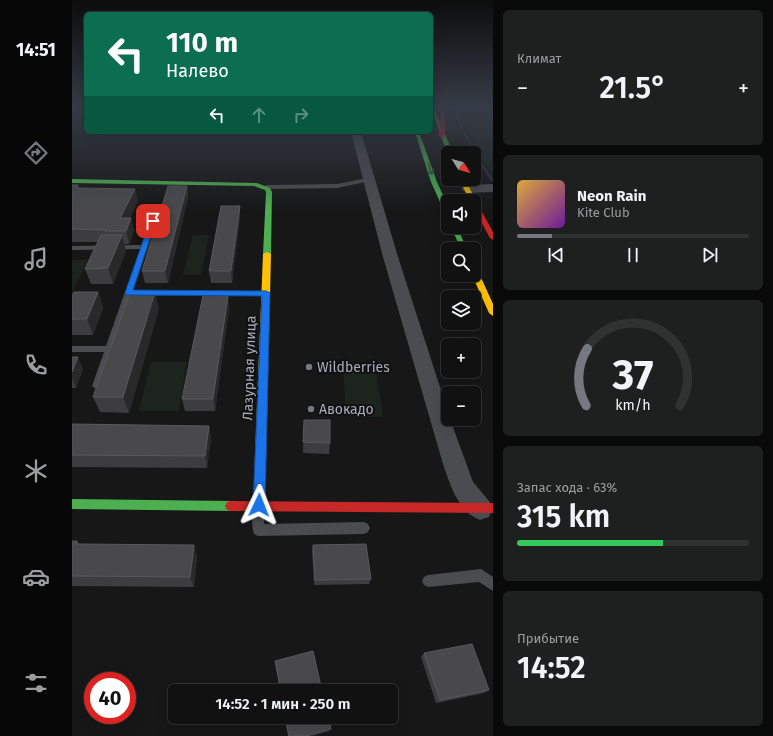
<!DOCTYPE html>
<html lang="ru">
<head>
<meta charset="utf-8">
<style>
  body { margin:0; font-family:"Fira Sans",sans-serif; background:#1e1f1f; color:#f1f3f6; height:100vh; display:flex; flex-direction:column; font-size:15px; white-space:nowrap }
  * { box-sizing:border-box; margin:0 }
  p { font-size:13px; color:#9c9d9f }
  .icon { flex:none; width:22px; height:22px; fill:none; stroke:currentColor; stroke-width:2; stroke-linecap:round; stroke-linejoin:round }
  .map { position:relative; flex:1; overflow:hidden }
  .side { display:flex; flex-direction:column; gap:10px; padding:10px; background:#090909; width:280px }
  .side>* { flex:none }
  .guide { position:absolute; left:12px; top:12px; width:349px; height:122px; border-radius:6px; box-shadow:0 4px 16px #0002,0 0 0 1px #303131; background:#0b6e4f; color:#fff; overflow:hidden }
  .needle { width:26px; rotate:127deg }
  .buttons { position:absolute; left:369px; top:146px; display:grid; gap:8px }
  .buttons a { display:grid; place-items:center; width:40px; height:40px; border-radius:6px; background:#111; box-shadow:0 4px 16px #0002,0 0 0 1px #303131; font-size:20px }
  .speed { position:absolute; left:12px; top:672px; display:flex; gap:8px; font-size:20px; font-weight:700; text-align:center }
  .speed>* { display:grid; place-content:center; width:52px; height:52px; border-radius:50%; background:#111; box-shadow:0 4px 16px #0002,0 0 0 1px #303131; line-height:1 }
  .speed .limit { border:6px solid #d22; background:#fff; color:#111 }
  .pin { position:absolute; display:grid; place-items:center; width:34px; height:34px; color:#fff; margin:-17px; border-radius:8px; box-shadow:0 2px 6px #0006 }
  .me { position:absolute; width:44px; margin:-22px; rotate:2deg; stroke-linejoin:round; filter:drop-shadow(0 0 3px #0008) }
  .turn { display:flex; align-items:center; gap:14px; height:84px; padding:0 16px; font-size:18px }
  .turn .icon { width:52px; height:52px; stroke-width:2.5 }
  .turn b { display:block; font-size:28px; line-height:34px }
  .lanes { display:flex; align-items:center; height:38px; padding:0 16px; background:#0003; justify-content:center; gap:20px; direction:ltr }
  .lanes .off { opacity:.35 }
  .big { font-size:30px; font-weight:600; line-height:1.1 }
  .side .tile { flex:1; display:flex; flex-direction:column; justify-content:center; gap:6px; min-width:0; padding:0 14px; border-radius:6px; background:#1e1f1f }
  .side .dial { align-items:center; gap:0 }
  .dial svg { height:104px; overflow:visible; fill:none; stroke:#303131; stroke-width:7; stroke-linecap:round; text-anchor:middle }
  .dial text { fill:#f1f3f6; stroke:none }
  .song { display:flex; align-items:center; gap:12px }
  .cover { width:48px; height:48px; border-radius:6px; background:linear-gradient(135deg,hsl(40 70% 55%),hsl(280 70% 35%)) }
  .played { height:4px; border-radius:2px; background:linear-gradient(90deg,#757880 15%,#303131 15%) }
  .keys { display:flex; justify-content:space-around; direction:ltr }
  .heat { display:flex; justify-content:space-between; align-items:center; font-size:22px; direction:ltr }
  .charge { height:6px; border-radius:3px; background:linear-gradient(90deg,#34c759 63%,#303131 0) }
  .trip { position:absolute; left:96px; top:684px; width:230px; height:40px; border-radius:6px; background:#111; box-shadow:0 4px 16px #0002,0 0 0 1px #303131; font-weight:600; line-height:40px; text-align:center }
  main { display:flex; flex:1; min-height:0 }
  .tab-bar { display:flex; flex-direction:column; width:72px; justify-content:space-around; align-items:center; background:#070707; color:#9c9d9f }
  .tab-bar .icon { width:28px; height:28px }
  .tab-bar .selected { color:#757880 }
  .tab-bar b { font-size:18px; color:#f1f3f6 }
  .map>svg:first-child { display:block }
</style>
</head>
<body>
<main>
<nav class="tab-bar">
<b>14:51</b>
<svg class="icon selected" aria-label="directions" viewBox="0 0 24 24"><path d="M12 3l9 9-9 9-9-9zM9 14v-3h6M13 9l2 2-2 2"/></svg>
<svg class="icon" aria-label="music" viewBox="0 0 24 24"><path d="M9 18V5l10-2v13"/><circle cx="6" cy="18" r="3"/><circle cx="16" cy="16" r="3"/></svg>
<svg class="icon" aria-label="phone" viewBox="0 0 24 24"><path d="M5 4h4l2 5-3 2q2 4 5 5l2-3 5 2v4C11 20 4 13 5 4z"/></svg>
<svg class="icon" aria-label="climate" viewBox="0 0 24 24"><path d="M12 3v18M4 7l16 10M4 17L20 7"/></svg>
<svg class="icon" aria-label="car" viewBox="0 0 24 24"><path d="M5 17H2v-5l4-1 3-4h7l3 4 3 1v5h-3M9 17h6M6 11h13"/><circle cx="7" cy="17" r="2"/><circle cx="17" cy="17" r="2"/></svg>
<svg class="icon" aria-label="filters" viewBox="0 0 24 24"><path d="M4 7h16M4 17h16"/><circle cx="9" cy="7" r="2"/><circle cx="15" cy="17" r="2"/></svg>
</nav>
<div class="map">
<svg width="421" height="736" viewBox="0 0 421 736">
  <rect width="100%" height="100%" fill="#171717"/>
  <!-- green -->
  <g fill="#1d241e">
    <path d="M390,108H421V176L405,151L390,113Z"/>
    <path d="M121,235H137L129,275H111Z"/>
    <path d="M0,260H16L0,293Z"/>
    <path d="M79,362H115L107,411H67Z"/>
    <path d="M271,363L303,364L311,417L274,416Z"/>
  </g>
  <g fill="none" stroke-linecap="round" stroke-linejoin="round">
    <!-- stream -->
    <g fill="#2a3239" fill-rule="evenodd">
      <path d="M383,108H385V111L391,128L404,152V153L402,152L389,128L383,111Z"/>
      <path d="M406,159H408L421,179V181H419L405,160Z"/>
    </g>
    <!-- lane -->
    <g fill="#4b4c50" fill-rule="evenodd">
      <path d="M296,178L298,179V181L265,188L194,189L191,187L194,185L265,184Z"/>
      <path d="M81,219L84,221L30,386L28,388H22L20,386L32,352H0V346H34L68,249L0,250V246L69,245L78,221Z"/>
      <path d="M69,291H194L198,293L194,295H69L68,293Z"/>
      <path d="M187,502L191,503L193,507L192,524L292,522L296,524L298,528L296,532L292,534L186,536L182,534C179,526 180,511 183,503Z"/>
      <path d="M409,569L421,577V591L407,582L356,587L352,585L350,581L352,577L356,575Z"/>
    </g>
    <!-- street -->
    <g fill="#4b4c50" fill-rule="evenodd">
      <path d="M279,132H289L326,257L376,412V419H378L401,482L417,501L420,509L417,517L408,520C386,512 378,484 371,464L311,257Z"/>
      <path d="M421,184V192L395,193L389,189L395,185Z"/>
    </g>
    <!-- fast -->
    <g fill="#4caf50" fill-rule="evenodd">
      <path d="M359,108H362L381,153H375Z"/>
      <path d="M343,132H347L365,182L376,206V215L373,213L359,182Z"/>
      <path d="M0,179L185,183L198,188L200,192L199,254L195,256L191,254L194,192L193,190L182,186L0,183Z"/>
      <path d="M379,227H385L395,249H389Z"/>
      <path d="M0,499L159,501L163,502L165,506L163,510L159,511L0,509Z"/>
    </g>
    <!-- slow -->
    <g fill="#ffc107" fill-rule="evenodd">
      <path d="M387,179H393L404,201L403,202L398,201Z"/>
      <path d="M195,252L199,254L193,505L191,509L187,510L183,509L181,505L191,254Z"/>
      <path d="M402,269L406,271L421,304V316L417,313L400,275H402Z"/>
    </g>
    <!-- jam -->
    <g fill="#c62828" fill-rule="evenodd">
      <path d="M369,108H373V136L370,138L367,136Z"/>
      <path d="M402,201L405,203L421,232V240L418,238L402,209Z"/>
      <path d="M159,501L421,503V513L159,511L155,510L153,506L155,502Z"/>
    </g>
  </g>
  <!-- wall -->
  <g fill="#3d3d3f">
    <path d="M0,185H6L7,188L66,201L58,218H59L62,231L57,244H52L54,251L41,284H19L13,269L26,242H0Z"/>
    <path d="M115,186L116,197L96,283H73L70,271Z"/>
    <path d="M168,218L160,283H139L137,271Z"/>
    <path d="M26,292L31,308L21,335H0V296Z"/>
    <path d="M156,295L157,308L143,411H113L110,399Z"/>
    <path d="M87,308L57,413L28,412L21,397Z"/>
    <path d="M0,357L11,369L4,388H0Z"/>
    <path d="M232,420L258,443L257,454L231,453Z"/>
    <path d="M0,424L137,426L139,438L135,468L0,467Z"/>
    <path d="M0,541H5L7,544L125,555L122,587L0,586Z"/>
    <path d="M241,545L299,579L297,584L242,585L240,551Z"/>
    <path d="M352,653L417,690L412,693L364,703L349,657Z"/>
    <path d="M203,661L250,691H208Z"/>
    <path d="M213,717H256L258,731L241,736H216Z"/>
  </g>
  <!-- shaded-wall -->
  <g fill="#29292a">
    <path d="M115,186L116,197L96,283L93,271Z"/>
    <path d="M63,189L66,201L52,231L48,218Z"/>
    <path d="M168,206V218L160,283L159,271Z"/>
    <path d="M59,218L62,231L57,244L54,231Z"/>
    <path d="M50,235L54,251L41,284L36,268Z"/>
    <path d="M26,292L31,308L21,335L15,319Z"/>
    <path d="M83,292L87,308L57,413L51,397Z"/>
    <path d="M156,295L157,308L143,411L141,399Z"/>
    <path d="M6,357L11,369L4,388L0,378V372Z"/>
    <path d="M137,426L139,438L135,468L133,456Z"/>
    <path d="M122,545L125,555L122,587L118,577Z"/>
    <path d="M259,729L258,731L241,736H234Z"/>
  </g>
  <!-- building -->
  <g fill="#49494c" stroke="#58595d">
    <path d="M0,185H6L4,188L63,189L48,218H59L54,231H33L34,230L0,229Z"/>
    <path d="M96,186H115L93,271H70Z"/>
    <path d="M149,206H168L159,271H137Z"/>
    <path d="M29,235H50L36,268L13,269Z"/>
    <path d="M2,292H26L15,319H0V296Z"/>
    <path d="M58,292H83L51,397H21Z"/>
    <path d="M131,295H156L141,399H110Z"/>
    <path d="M0,357H6L0,372Z"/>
    <path d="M232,420H258V443L231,442Z"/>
    <path d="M0,424L137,426L133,456L0,455Z"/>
    <path d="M0,541H5L4,544L122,545L118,577L0,576Z"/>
    <path d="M294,544L299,579L243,580L241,545Z"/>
    <path d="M400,644L417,690L368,700L352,653Z"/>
    <path d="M241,651L250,691H209L203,661Z"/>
    <path d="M213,717H256L259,729L234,736H217Z"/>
  </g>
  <!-- one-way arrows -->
  <defs><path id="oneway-shaft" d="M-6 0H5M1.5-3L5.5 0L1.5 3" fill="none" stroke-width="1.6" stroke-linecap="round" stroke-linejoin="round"/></defs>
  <use stroke="#2e6032" href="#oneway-shaft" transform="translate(358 169) rotate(72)"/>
  <!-- sky -->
  <linearGradient id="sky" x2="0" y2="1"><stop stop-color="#0d0d0d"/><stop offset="0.51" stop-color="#363c47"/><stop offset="1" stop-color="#363c47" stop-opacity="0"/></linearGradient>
  <rect width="421" height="211" fill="url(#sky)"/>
  <!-- route -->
  <path fill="#1a73e8" stroke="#114b97" d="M81,219L84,221L61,290L194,291L198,293L193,505L191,509L187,511L183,509L181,505L190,296L54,295L53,293L78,221Z"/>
  <!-- markers -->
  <g fill="#757880" stroke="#111113" stroke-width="1.5">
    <circle cx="237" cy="367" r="4"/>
    <circle cx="239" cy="409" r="4"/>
  </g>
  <g text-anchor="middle" stroke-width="4" stroke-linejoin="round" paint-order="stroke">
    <!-- poi labels -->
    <g font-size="14" fill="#a8adb8" stroke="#111113" text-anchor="start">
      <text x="245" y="372">Wildberries</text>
      <text x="247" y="414">Авокадо</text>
    </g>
    <!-- street labels -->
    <g font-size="14" fill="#a8adb8" stroke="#111113">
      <text transform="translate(177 368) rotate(-88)" y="5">Лазурная улица</text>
    </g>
  </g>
</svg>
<div class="buttons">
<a><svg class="needle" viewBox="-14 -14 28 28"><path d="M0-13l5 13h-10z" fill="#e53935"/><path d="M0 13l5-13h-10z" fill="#9c9d9f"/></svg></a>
<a><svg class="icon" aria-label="sound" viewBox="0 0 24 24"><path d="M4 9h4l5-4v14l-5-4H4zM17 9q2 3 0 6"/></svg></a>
<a><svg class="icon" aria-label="search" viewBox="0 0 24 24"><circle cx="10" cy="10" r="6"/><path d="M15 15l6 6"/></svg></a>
<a><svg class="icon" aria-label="layers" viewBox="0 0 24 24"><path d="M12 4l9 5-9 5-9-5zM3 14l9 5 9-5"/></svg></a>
<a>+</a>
<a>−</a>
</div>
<div class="speed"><div class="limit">40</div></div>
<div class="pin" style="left:81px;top:221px;background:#d93025"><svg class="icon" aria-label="arrive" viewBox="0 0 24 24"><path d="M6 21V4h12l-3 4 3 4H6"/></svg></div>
<svg class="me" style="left:187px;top:505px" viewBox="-20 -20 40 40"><path d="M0-17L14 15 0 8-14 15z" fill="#1a73e8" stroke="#fff" stroke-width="4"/></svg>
<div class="trip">14:52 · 1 мин · 250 m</div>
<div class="guide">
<div class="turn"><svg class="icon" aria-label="left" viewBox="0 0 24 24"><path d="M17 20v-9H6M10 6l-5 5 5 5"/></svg><div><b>110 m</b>Налево</div></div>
<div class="lanes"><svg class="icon" aria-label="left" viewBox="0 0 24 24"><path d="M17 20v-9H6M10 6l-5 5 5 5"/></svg><svg class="icon off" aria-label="ahead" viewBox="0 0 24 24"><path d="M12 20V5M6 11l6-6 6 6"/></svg><svg class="icon off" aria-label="right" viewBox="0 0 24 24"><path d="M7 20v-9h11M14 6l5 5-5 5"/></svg></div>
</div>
</div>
<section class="side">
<div class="tile"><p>Климат</p>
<div class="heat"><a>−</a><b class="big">21.5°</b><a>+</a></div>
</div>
<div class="tile">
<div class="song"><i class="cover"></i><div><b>Neon Rain</b><p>Kite Club</p></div></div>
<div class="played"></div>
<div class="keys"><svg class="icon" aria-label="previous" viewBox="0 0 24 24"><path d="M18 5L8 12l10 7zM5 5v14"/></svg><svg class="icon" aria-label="pause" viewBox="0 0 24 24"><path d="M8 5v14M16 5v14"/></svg><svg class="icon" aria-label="next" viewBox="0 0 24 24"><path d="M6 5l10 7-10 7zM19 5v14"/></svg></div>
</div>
<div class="tile dial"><svg viewBox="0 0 100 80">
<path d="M14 69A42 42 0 1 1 86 69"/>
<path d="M14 69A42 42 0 0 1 15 25" stroke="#757880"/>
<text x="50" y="56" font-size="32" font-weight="700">37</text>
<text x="50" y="72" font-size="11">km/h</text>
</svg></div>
<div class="tile"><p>Запас хода · 63%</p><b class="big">315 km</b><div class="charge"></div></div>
<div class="tile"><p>Прибытие</p><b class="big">14:52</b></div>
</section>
</main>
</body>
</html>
